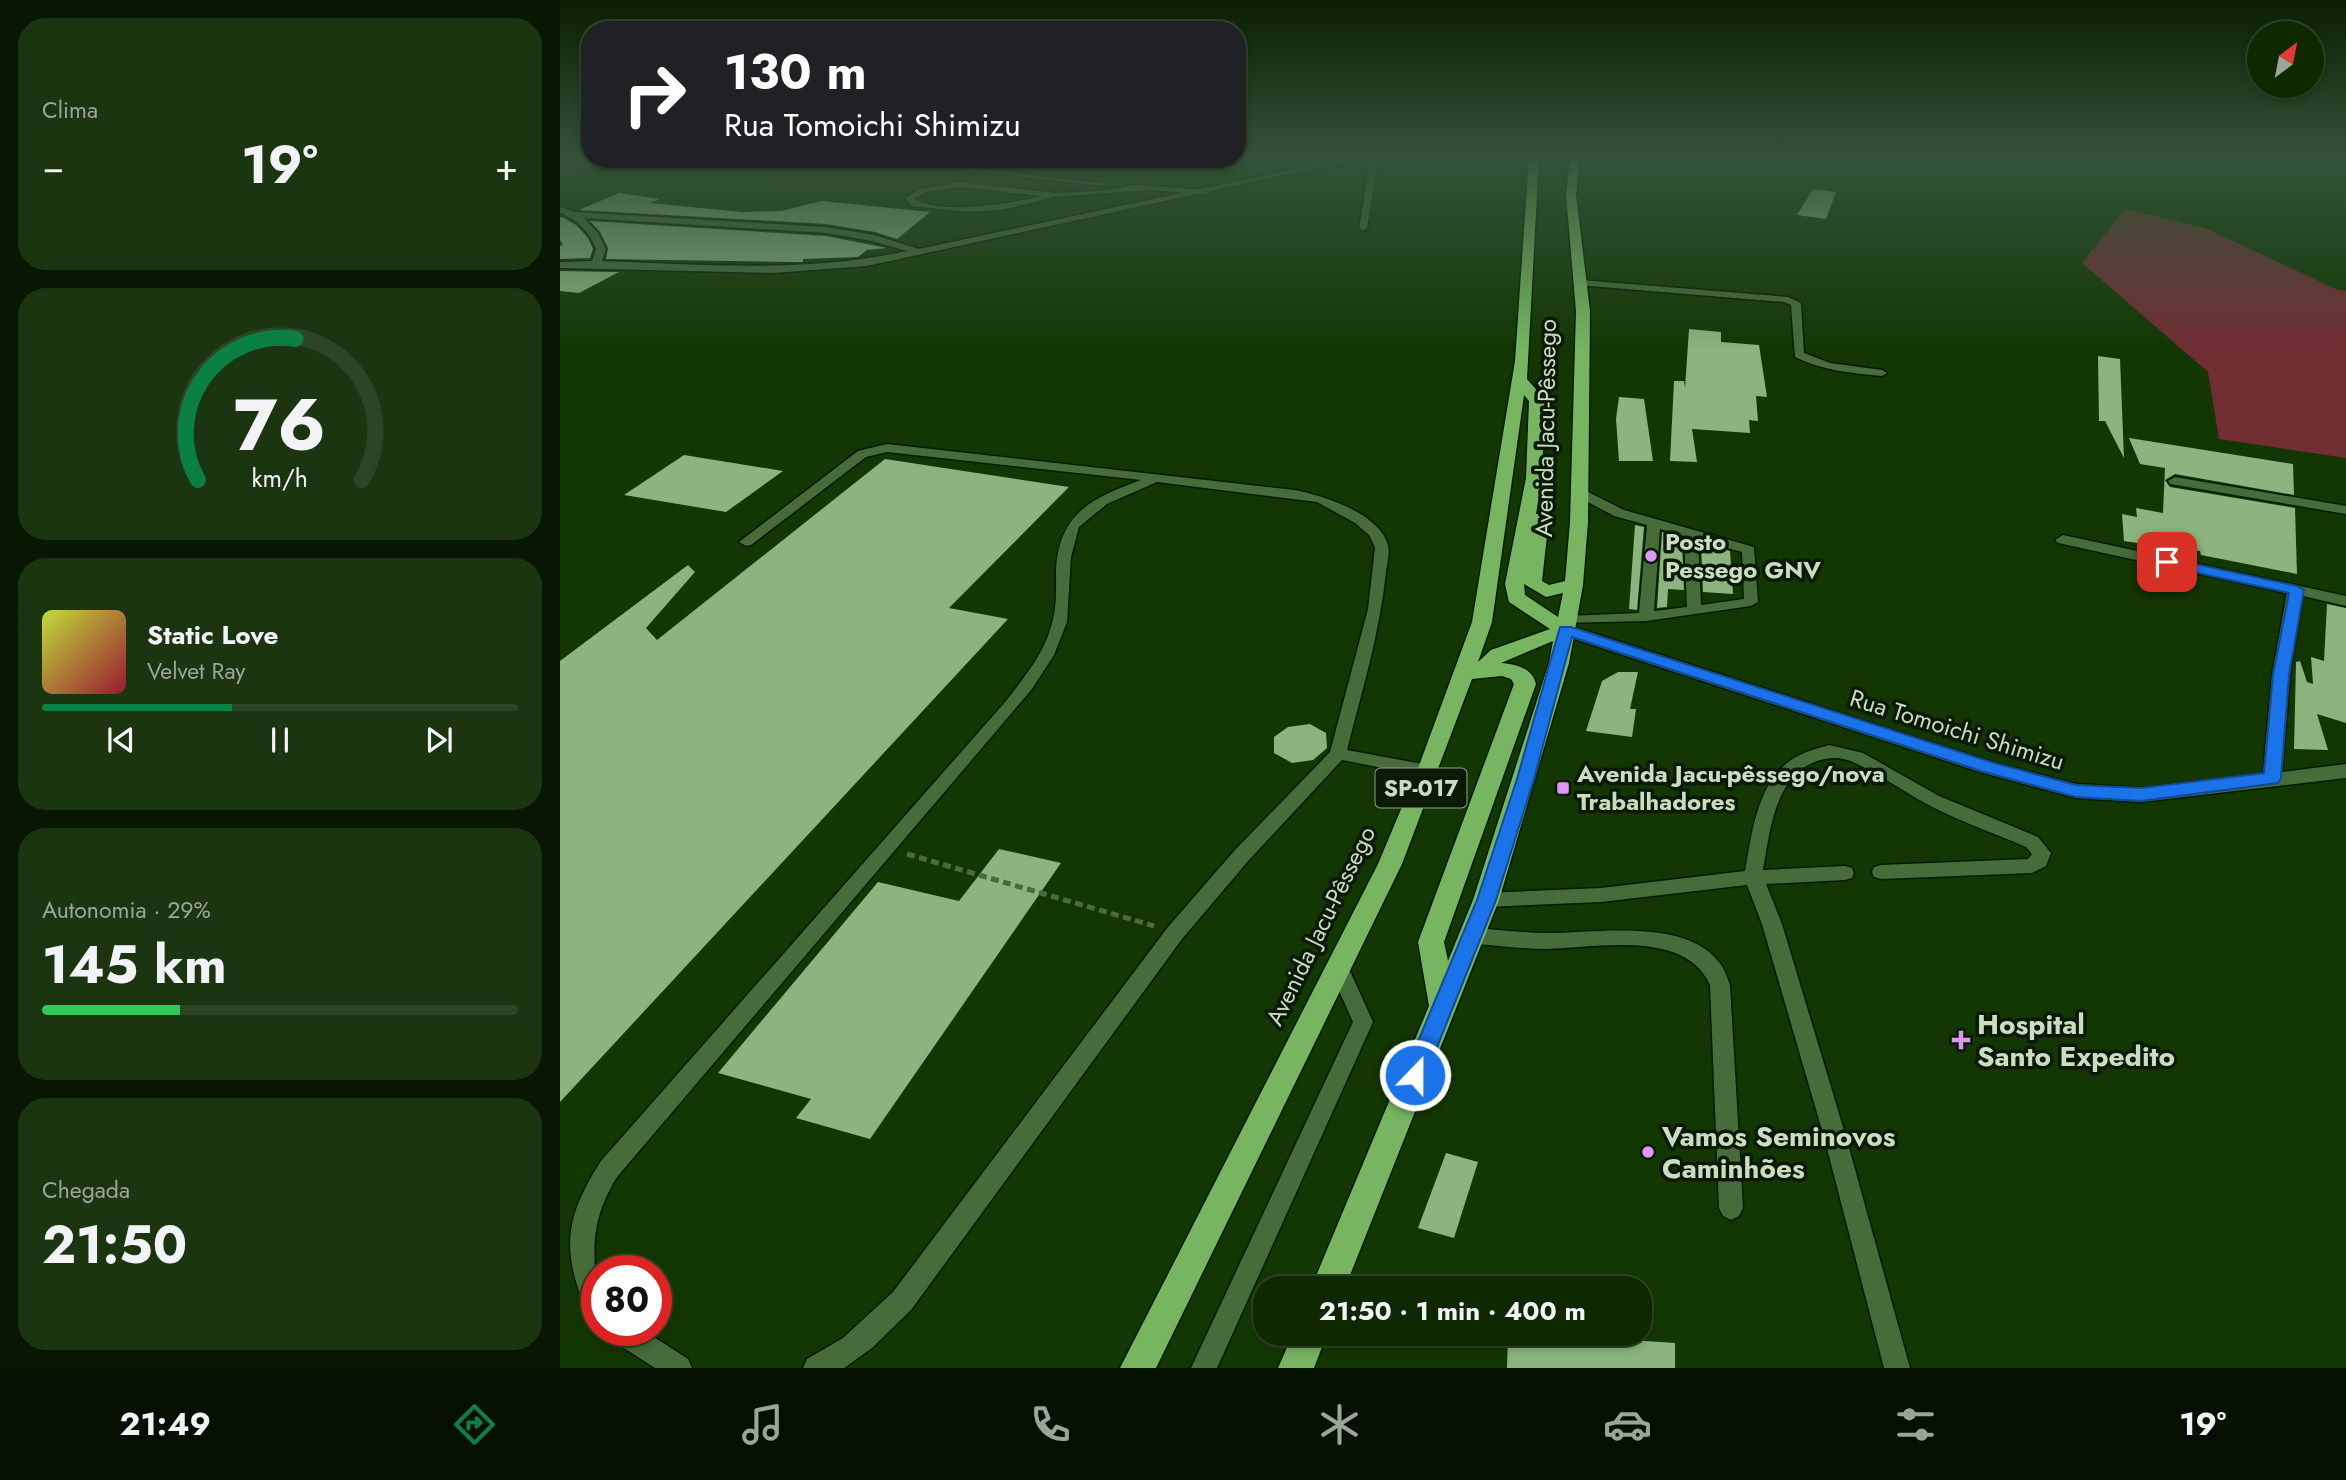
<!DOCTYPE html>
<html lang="pt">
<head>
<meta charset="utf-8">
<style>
  body { margin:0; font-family:Jost,sans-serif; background:#1c3511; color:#f1f3f6; height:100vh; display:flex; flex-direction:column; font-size:26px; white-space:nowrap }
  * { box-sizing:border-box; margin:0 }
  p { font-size:23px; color:#9ba699 }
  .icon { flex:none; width:38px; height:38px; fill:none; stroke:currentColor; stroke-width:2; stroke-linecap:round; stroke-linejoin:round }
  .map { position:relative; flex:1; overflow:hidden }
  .details { display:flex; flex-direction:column; gap:18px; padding:18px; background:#081701; width:560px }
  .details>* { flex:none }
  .hud { position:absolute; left:21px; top:21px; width:665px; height:147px; border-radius:28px; box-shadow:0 4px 10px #0003,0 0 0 2px #2e4524; background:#202124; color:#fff; overflow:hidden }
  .needle { width:46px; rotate:32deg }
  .fabs { position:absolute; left:1687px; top:21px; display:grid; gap:14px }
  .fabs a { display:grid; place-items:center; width:77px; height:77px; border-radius:50%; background:#0e2902; box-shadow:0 4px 10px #0003,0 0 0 2px #2e4524; font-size:35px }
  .speed { position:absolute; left:21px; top:1255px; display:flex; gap:14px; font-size:35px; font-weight:700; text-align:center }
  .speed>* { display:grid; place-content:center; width:91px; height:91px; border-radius:50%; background:#0e2902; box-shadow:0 4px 10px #0003,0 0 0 2px #2e4524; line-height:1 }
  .speed .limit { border:10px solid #d22; background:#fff; color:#111 }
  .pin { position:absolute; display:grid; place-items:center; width:60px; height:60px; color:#fff; margin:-30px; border-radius:14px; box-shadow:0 4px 10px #0006 }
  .me { position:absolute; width:77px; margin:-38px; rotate:22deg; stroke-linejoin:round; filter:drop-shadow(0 0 5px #0008) }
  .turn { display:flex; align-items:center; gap:24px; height:147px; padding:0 28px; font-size:32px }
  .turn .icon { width:91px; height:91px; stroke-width:2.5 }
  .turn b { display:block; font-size:49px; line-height:60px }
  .big { font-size:52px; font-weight:700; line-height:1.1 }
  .details .widget { flex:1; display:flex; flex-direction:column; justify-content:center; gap:10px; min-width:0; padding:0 24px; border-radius:28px; background:#1c3511 }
  .details .dial { align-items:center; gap:0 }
  .dial svg { height:182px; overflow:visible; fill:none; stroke:#2e4524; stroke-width:7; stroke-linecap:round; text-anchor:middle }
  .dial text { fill:#f1f3f6; stroke:none }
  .song { display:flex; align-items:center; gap:21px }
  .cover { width:84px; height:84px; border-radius:10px; background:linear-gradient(135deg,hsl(70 70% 55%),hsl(350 70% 35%)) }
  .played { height:7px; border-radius:4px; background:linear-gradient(90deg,#0b8043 40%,#2e4524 40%) }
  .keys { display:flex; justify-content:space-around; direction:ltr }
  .heat { display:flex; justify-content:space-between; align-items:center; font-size:38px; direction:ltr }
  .charge { height:10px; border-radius:5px; background:linear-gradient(90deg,#34c759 29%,#2e4524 0) }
  .trip { position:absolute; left:693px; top:1276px; width:399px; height:70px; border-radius:28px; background:#0e2902; box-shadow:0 4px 10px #0003,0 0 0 2px #2e4524; font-weight:700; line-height:70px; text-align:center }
  .menu { display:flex; height:112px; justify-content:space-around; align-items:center; background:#061001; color:#9ba699 }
  .menu .icon { width:49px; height:49px }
  .menu .on { color:#0b8043 }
  .menu b { font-size:32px; color:#f1f3f6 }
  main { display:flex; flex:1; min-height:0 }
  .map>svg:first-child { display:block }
</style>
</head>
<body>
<main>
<section class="details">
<div class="widget"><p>Clima</p>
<div class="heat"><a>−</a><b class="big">19°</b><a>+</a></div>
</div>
<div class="widget dial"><svg viewBox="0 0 100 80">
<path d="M14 69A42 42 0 1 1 86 69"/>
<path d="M14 69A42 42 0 0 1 57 7" stroke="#0b8043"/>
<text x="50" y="56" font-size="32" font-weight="700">76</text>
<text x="50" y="72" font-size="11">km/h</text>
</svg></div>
<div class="widget">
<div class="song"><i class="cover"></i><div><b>Static Love</b><p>Velvet Ray</p></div></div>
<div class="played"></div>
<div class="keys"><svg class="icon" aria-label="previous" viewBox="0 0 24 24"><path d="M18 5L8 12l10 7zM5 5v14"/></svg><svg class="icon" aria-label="pause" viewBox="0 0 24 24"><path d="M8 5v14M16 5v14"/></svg><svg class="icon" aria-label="next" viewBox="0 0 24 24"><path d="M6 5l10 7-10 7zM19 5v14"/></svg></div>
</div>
<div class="widget"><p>Autonomia · 29%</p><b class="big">145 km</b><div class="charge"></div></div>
<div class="widget"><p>Chegada</p><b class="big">21:50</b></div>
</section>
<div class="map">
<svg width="1786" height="1368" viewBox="0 0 1786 1368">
  <rect width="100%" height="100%" fill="#133703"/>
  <!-- green -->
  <path fill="#702e33" d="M1565,209L1645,228L1778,290L1786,291V458L1659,439L1648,372L1522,263Z"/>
  <!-- building -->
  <g fill="#8bb47e">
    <path d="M1253,189L1276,192L1266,219L1237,215Z"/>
    <path d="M59,193L100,199L90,203L182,212L221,211L262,201L370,212L337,239L315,232L266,224L19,210Z"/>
    <path d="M2,217L16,225L28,238L33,249L30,258L0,259V246L3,245L0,240V218Z"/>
    <path d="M30,221L266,236L327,248L307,250L298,257L243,259V262H233L46,259L48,248L40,232Z"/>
    <path d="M0,271L59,272L19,293L0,291Z"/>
    <path d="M1129,329L1161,332V342L1199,345L1207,397L1196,396L1198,421L1189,420L1190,433L1132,429L1137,462L1110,461L1114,381H1124L1125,388Z"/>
    <path d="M1538,356L1560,359L1564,458L1545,421H1539Z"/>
    <path d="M1059,397L1084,399L1093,461H1059L1056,419Z"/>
    <path d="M1569,438L1733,464L1734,495L1615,474L1605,480L1610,487L1735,508L1737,574L1641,555L1640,551L1597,543L1598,546L1564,541L1562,514L1577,517L1576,508L1603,513L1605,468L1580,464Z"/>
    <path d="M124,455L223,471L166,512L64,495Z"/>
    <path d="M325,459L509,487L389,608L448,619L0,1102V661L128,565L135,572L86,628L97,640Z"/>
    <path d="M1075,525L1084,527L1077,610L1069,609Z"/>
    <path d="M1102,532L1109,534V541L1122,542L1124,590L1108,589L1107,607L1097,608Z"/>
    <path d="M1141,543L1170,551L1173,594L1143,592Z"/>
    <path d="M1767,604L1786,608V723L1757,714L1768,750L1734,749L1736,662L1740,661L1747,682L1753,684L1751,657L1764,661Z"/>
    <path d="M1058,672H1078L1070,709H1076L1072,737L1026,731L1042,681Z"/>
    <path d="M750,724L766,733L767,748L753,760L732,763L714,753V737L728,727Z"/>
    <path d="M439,849L501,863L310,1139L236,1118L251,1099L158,1073L318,882L399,901Z"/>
    <path d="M886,1153L918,1162L894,1238L858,1228Z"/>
    <path d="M948,1334H985L1115,1343V1368H947Z"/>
  </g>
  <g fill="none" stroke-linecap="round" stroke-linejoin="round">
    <defs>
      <g id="lane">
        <path d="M811,157H819L807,228L803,231L799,228Z"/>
        <path d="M305,159H333L548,184L544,186Z"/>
        <path d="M400,182L494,193L540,191L576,185L647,190L651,192L647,194L588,190L495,197L441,210L407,212L352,206L345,198L361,189ZM400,187L481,196C451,204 381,215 354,199L367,192Z"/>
        <path d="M1021,280L1228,297L1241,303L1244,353L1270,363L1322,370L1327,373L1322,376C1292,373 1263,371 1235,357L1231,305L1224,302L1018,285L1016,283Z"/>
        <path d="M327,444L735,490C764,496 819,513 828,545C830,553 827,564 826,572C820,632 802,691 787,750L868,765L874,767L877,771L874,775L868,777L782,760L689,860L622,939L351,1310L312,1348L284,1368H243L247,1359L283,1338L333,1292L608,927L675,850L770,752L808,609L815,547L809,535L795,523L757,502L597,482L547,504L519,527L511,557L507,622L494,655L472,689L57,1177C24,1231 37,1259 37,1318L28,1314C1,1251 4,1219 41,1161L446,701C464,677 485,653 492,623C497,606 496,587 496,570C499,513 532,498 581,480L327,452L306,457L191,545L186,546L179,542L298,451Z"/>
        <path d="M1020,488L1064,510L1194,547L1198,602L1191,606L1086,621L1002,623L1000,620L1002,617L1007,616L1079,613L1087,525L1054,516L1015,495V489ZM1100,529L1124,536L1127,607L1094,611ZM1138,540L1182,552L1184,599L1141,605Z"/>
        <path d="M1269,745L1303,753L1379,796L1478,837L1491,853L1486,866L1472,873L1321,879L1314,877L1312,872L1314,867L1321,865L1468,859L1472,854L1466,847C1432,832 1395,820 1363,802C1340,789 1317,773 1293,762C1281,757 1270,757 1257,761C1214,776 1210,832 1203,870L1285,866L1292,868L1294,873L1292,878L1285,880L1206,884L1222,924L1286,1137L1350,1368H1324L1264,1137L1202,924L1187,885L1041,902L926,907L919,905L916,900L919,895L926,893L1041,888L1185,871C1192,832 1198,776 1238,756C1247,751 1259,748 1269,745Z"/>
        <path d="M911,928C936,929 962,933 987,933C1035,933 1124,918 1158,961C1164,967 1167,977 1170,985L1183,1208L1179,1216L1171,1220L1163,1216L1159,1208L1150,985C1125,929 1036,948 987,949C961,949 936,945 911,944L904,942L901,936L904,930Z"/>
        <path d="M778,958L785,960L813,1022L657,1368H631L793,1022L768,966L771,960Z"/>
        <path d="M46,1330H83L128,1359L132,1368H95L50,1339Z"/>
      </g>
      <g id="street">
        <path d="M790,157H807L307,266L212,273L0,268V262L32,261L36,249C29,231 18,220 0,213V207L15,212L266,227L314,235L359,249ZM24,218L266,233L312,241L347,251C246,273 144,265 42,261L46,249L38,233Z"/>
        <path d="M1615,477L1786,506V514L1610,484L1608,481Z"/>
        <path d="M1503,535L1786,596V606L1743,596L1730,675L1722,772L1786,764V778L1581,802L1516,798L1420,772L999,634L997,630L999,626H1011L1431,762L1516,784L1581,788L1703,774L1712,675L1727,593L1498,543L1495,540Z"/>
      </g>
      <g id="highway">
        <path d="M969,157H979L967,379L985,400L982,478L976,514H986L989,518L982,581L989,585L1005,581L1010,522L1016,311L1006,194L1010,157H1020L1016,194L1030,311L1028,522L1023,585L1009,663L939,900L785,1288H751L869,1006L858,942L954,684L951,679L942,676L912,679L842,864L596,1368H560L818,864L857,771L912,622L955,361ZM964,395L969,401L966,478L945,584L949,602L990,629L931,650L918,662L932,622ZM964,584L986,597L1003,593L998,617L965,595ZM993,641L989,663L913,900L888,961L884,942L976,684C972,668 956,664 941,663Z"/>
        <path d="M733,1334H767L754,1368H718Z"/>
      </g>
    </defs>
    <!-- lane casing -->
    <use href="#lane" stroke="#031c00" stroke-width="3"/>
    <!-- street casing -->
    <use href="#street" stroke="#031c00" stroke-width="3"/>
    <!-- highway casing -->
    <use href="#highway" stroke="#031c00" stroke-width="3"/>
    <!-- path -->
    <path stroke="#4b6b3e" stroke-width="5" stroke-dasharray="8 4.5" stroke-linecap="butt" d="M347,854L594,926"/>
    <!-- lane -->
    <use href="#lane" fill="#466c39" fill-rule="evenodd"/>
    <!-- street -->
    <use href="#street" fill="#466c39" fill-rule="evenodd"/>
    <!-- highway -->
    <use href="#highway" fill="#77b561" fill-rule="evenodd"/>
  </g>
  <!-- sky -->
  <linearGradient id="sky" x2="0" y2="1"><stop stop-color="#0a1e02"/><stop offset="0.45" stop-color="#335339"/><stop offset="1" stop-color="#335339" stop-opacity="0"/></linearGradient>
  <rect width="1786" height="349" fill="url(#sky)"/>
  <!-- route -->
  <path fill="#1a73e8" stroke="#114b97" stroke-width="2" d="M1607,558L1737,586L1744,590L1729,675L1721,778L1718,783L1581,801L1516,797L1421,771L1012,637L974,779L936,900L863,1082L855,1085L847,1082L844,1075L917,900L957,779L1000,627H1011L1431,762L1516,785L1581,788L1704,773L1713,675L1729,593L1602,565L1600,562Z"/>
  <!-- markers -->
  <g fill="#dd98f3" stroke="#0b1a06" stroke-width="2.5">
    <circle cx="1091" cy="556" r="7"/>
    <rect x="996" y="781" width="14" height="14" rx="3.5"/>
    <path d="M1397.5 1029.5h7v7h7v7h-7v7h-7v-7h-7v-7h7z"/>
    <circle cx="1088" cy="1152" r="7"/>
  </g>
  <g text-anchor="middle" stroke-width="7" stroke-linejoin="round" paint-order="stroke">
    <!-- shield labels -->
    <rect fill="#0b1a06" stroke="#8fa289" stroke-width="2" x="815.5" y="768.5" width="91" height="39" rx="5"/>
    <g font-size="23" font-weight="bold" fill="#c8ddc1">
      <text x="861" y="796">SP-017</text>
    </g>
    <!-- street labels -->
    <g font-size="24" fill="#c8ddc1" stroke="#0b1a06">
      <text transform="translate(986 428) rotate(-89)" y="8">Avenida Jacu-Pêssego</text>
      <text transform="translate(1397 730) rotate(17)" y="8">Rua Tomoichi Shimizu</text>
      <text transform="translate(761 926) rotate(-64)" y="8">Avenida Jacu-Pêssego</text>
    </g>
    <!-- poi labels -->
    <g font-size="24" font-weight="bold" fill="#c8ddc1" stroke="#0b1a06" text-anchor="start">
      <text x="1105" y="550">Posto<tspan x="1105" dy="28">Pessego GNV</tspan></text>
      <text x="1017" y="782">Avenida Jacu-pêssego/nova<tspan x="1017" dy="28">Trabalhadores</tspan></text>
    </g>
    <!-- near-poi labels -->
    <g font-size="28" font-weight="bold" fill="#c8ddc1" stroke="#0b1a06" text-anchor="start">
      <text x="1417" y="1034">Hospital<tspan x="1417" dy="32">Santo Expedito</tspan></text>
      <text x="1102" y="1146">Vamos Seminovos<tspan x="1102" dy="32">Caminhões</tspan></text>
    </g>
  </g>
</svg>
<div class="fabs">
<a><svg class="needle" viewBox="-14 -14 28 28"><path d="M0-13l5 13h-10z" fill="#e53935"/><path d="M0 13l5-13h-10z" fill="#9ba699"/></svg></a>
</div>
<div class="speed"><div class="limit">80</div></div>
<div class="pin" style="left:1607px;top:562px;background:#d93025"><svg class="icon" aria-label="arrive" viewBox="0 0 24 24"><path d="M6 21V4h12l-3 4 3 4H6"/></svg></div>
<svg class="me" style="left:855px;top:1075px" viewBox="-20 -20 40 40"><circle r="17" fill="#1a73e8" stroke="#fff" stroke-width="3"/><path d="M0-11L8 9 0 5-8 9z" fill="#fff"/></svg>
<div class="trip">21:50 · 1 min · 400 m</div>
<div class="hud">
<div class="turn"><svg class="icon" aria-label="right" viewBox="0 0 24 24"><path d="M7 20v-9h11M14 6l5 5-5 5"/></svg><div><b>130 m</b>Rua Tomoichi Shimizu</div></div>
</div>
</div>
</main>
<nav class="menu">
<b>21:49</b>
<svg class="icon on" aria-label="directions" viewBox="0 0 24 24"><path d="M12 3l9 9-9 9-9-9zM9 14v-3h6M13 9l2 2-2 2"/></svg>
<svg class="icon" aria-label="music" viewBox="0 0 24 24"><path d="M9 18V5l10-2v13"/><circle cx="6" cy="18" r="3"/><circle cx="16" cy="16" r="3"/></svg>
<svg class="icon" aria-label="phone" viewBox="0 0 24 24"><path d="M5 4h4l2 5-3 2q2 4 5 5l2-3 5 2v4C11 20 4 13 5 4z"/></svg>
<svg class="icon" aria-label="climate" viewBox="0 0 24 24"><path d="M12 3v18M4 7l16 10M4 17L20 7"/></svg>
<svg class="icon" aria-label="car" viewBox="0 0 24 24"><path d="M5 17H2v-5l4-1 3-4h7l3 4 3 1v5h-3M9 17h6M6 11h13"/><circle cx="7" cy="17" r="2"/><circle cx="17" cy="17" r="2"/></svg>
<svg class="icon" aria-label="filters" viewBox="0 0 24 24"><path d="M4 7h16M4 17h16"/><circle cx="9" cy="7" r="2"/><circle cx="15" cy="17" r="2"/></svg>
<b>19°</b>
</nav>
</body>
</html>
